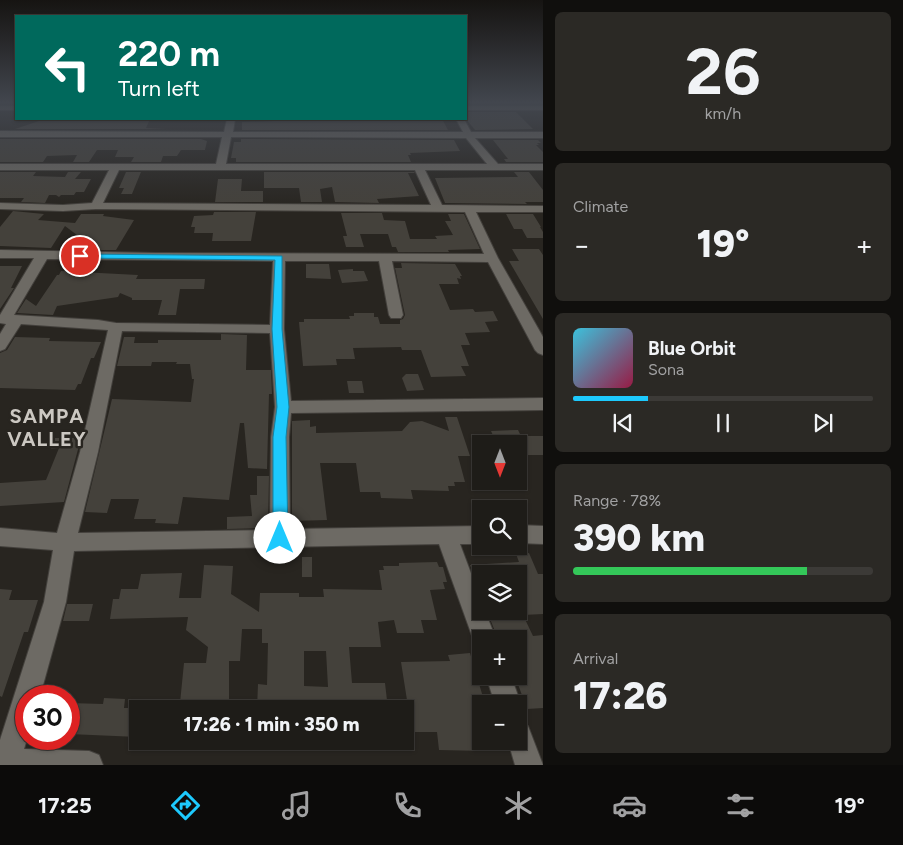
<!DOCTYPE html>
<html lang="en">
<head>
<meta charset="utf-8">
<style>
  body { margin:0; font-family:Figtree,sans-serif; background:#2b2925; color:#f1f3f6; height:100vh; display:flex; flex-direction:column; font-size:19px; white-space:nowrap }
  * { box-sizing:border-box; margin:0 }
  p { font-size:16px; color:#a1a1a2 }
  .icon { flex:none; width:28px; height:28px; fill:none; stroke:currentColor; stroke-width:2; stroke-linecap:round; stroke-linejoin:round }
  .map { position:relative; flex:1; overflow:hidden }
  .panel { display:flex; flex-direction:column; gap:12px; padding:12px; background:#100f0d; width:360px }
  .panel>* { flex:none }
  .banner { position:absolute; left:15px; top:15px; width:452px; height:105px; border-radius:0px; box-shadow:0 1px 4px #0004,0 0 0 1px #3c3a37; background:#00695c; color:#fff; overflow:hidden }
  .needle { width:32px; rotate:180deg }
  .buttons { position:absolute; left:472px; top:435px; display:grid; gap:10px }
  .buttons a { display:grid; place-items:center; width:55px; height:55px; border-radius:0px; background:#1e1c18; box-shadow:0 1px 4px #0004,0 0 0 1px #3c3a37; font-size:25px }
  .speed { position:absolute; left:15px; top:685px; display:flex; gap:10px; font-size:25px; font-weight:700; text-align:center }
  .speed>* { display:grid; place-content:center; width:65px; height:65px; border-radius:50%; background:#1e1c18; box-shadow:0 1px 4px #0004,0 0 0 1px #3c3a37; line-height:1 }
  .speed .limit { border:8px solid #d22; background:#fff; color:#111 }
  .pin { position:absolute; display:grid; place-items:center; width:42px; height:42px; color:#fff; margin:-21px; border:2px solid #fff; border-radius:50%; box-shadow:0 1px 5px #0007 }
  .me { position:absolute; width:55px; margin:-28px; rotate:0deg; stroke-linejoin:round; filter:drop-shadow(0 0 4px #0008) }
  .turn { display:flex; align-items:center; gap:18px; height:105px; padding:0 20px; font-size:22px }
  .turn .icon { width:65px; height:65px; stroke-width:2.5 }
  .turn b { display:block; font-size:35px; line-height:42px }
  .big { font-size:38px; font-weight:800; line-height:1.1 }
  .panel .card { flex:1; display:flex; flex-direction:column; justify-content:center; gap:8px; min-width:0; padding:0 18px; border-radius:8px; background:#2b2925 }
  .panel .dial { align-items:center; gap:0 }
  .dial b { font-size:65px; line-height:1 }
  .song { display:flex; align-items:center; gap:15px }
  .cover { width:60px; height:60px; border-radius:8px; background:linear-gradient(135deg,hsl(190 70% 55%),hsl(340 70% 35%)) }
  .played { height:5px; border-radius:2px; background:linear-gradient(90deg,#1dc9fd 25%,#3c3a37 25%) }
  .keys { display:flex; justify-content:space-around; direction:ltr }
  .heat { display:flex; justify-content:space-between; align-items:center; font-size:28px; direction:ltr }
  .charge { height:8px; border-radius:4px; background:linear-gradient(90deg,#34c759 78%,#3c3a37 0) }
  .trip { position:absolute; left:129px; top:700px; width:285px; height:50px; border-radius:0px; background:#1e1c18; box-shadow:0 1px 4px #0004,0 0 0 1px #3c3a37; font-weight:800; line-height:50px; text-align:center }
  .menu { display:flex; height:80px; justify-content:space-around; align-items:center; background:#0c0b0a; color:#a1a1a2 }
  .menu .icon { width:35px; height:35px }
  .menu .active { color:#1dc9fd }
  .menu b { font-size:22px; color:#f1f3f6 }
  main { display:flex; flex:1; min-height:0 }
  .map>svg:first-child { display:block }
</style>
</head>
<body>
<main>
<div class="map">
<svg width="543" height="765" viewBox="0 0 543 765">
  <rect width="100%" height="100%" fill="#282520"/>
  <!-- building -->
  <g fill="#44413b" fill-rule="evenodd">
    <path d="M466,112H516L533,129L475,130L466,119Z"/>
    <path d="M45,119H150L146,128L166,129H15Z"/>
    <path d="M276,119H442L448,130H242V122L275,121Z"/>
    <path d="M0,139H201L207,141L205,150H181L177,156H163L161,162H131L134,157H115L118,150H97L89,162H73L77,155L47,156L43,162H0Z"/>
    <path d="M241,139L454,140L460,151L410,153L411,155H408L411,162H236V158H231L234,142H241Z"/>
    <path d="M493,140H538L541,143H537L539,145H536L543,152V162H506L504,159H508Z"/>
    <path d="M0,172H36L33,176L65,177L68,172H81L75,179H91L84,192H76L74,195H61L59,197L56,195H49L45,203L21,202L24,198H0Z"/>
    <path d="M126,172H141L132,194H121L124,188H119Z"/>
    <path d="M264,172H414L415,173H408L419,196L377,199L379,203L335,202L332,187L320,189L322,202H301L299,188H264Z"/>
    <path d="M514,172H529L543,190V202H525L527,204L445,203L435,178L518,177Z"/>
    <path d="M218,179H242L241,191H263V202H215Z"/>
    <path d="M13,211L44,214L38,220L75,223L81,214H104L103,216L134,220L116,250H73L81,238L65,226L51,248L0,246V227Z"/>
    <path d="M214,212H256L251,241H212L213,233H194L195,227H191L194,216L213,215Z"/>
    <path d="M341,213H382L384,220L405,221L410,239H437L435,236L453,235L445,221H451L448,214H464L480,249L448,250L449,252H398L396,247H392L388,234H360L364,247H346L343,236H347Z"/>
    <path d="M506,214H533L541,227H540L543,232V238H527L522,229H514Z"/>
    <path d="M512,249H539L543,255V319L509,261H519Z"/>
    <path d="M401,263L455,264L462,276H460L461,279L457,278L459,284H439L450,310L473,309L475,312L493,311L498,321L485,322L490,332L465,333L470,345H461L469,366H461L466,376L431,377L421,350H402L401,347L353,348L355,359H336L337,365L303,366L299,322H304V319H350L349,316H354V313H374V317H378L380,324H400V320L403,319L405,315L395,268H402Z"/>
    <path d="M306,264H329L331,279L306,278Z"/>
    <path d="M0,266H22L11,288H14L0,309Z"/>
    <path d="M353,269V271H364L368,281L342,283L338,270Z"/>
    <path d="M61,271L138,275L136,279H205L204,289H180L176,315H158L162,300H132V298L120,293L118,297L57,306L53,315L17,313L26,299L36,306L57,275H59Z"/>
    <path d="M221,334L247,335L246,370H271L272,394H269L267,469L248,468L244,423H240L229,500L183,497L178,524L155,523L156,519H134L139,499H111L107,513L85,512L112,399L191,402L194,379H192L190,364H176L177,362H152L151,366H117L124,337H135L134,343H158V340H221Z"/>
    <path d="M15,337L50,338L49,341L101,342L94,358H91L81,384H78L75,390L0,388V353L7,350Z"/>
    <path d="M406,374H418L424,390L407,391L402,378Z"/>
    <path d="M347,381H362L364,393H349Z"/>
    <path d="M445,417H457L470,456H458L465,482H454L455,486H448L449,491L411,490L413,499L381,498L380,492H360L356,463H320L327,520L292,521V421L310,420V427L316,426V433L402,431L410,422L422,421L449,431Z"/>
    <path d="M518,430L521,436H543V455H519V444H497L491,431Z"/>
    <path d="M55,438H81L64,502L0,506V483L46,480L59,448L51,449Z"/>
    <path d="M257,476H269L268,528L227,529V517L252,516L250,495H257Z"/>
    <path d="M529,553L538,574H543V614L523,615L533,636L543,635V708L527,709L515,676H519V639H502L500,633L496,634L487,611H519V574H481V595L470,565L519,562L516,554Z"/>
    <rect x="302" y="557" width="10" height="20"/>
    <path d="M437,562L439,567H443L447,582H443L445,589L430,590L437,620H421L424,633H397L394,620L378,622L381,647H349L352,683H385L388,709H257L258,684L267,685L268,643H262V629H242L240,661H229V699H227V709H194V703H180L184,663H206L208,647L186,630L188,617L110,619L113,599H119L121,589H138L141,574L182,573L179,598H201L204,565L233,566L231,594L259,612L260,593H299V597H324L323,589L382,590L379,570H384L383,566H399V563ZM304,651H326L328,687L304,686Z"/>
    <path d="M0,589L12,590L9,600H38L28,632H24L2,697L0,696Z"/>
    <path d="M67,604H93L89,621H63Z"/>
    <path d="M470,653L485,704H481V725H478L484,751L439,750L437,732H412L401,662L450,661L448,655Z"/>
    <path d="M104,698L125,699L124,708H138V737L69,734V703L103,704Z"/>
  </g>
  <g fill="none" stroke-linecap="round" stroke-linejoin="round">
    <defs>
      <g id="minor">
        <rect x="0" y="106" width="16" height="4"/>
        <rect x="466" y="106" width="77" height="4"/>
        <path d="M227,119H235L233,132H463L456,119H464L471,132H543V138H475L498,164H543V170H425L442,205L543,206V212H476L498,258L543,337V355L538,353L535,350L488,262L392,261L403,315L401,318H391L389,315L379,261H285L284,329L291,401L543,398V410L291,413L289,437L290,529L481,526V544H460L481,600V611H485L496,639H481V649L476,647L439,544L74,551L66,602L40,696H26L27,739L24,749L89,751L99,755L103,765H0V740L44,602L53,550L0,546V528L57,533L80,452L108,330L21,324L5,349L0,351V334L6,324L0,323V315L34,258H0V250L156,253L484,254L465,212L96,209L63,211L0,209V203L63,205L92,203L109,170H0V164H216L222,137H0V131L224,132ZM231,137L466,138L487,164H226ZM119,170H415L431,205L103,203ZM47,259L273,261L270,325L116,323L98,320L14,315ZM122,331L270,333L275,407L271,437L270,530L78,533L98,452Z"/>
        <path d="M519,525L543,526V544L519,543Z"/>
        <path d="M486,676H511L521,704L519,709V704H495Z"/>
        <path d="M519,722L528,726L543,765H515L508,741H519Z"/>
      </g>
    </defs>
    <!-- minor casing -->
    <use href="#minor" stroke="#43403c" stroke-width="2"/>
    <!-- minor -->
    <use href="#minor" fill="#6d6a64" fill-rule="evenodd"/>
  </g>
  <!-- sky -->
  <linearGradient id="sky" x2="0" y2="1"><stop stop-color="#161412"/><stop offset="0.49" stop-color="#42464e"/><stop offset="1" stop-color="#42464e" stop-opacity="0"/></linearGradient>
  <rect width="543" height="209" fill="url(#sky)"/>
  <!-- route -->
  <path fill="#1dc9fd" stroke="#1383a4" d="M80,254L282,256V329L289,407L286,437L288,538L285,542L280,544L275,542L273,538V437L277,407L272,329L275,260L77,258V255Z"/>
  <g text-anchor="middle" stroke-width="5" stroke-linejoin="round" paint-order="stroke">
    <!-- district labels -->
    <g font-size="20" font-weight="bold" letter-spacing="1" fill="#ccc8c2" stroke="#282520">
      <text x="47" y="423">SAMPA<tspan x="47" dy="23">VALLEY</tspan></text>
    </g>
  </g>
</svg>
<div class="buttons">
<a><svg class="needle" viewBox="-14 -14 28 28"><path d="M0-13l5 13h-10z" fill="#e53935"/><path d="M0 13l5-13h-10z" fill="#a1a1a2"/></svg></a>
<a><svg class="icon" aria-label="search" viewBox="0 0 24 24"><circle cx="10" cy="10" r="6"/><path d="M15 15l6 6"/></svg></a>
<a><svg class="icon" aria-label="layers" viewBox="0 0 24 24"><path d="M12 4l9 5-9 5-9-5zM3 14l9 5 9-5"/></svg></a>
<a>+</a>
<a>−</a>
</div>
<div class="speed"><div class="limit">30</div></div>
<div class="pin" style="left:80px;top:256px;background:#d93025"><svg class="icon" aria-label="arrive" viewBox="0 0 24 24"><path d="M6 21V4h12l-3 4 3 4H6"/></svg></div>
<svg class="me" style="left:280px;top:538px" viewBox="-20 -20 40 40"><circle r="19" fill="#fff"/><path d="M0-13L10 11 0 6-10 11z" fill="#1dc9fd"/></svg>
<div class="trip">17:26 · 1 min · 350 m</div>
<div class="banner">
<div class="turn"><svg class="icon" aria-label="left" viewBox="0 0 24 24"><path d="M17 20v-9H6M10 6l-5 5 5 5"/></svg><div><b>220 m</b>Turn left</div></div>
</div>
</div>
<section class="panel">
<div class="card dial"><b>26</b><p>km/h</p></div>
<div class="card"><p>Climate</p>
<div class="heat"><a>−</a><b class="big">19°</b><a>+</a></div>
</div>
<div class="card">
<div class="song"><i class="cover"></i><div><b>Blue Orbit</b><p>Sona</p></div></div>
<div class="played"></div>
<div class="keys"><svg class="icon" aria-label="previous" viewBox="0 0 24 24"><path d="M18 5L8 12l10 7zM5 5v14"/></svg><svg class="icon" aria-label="pause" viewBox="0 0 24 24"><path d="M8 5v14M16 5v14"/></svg><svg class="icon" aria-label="next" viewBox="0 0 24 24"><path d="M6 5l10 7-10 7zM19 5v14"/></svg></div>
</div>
<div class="card"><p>Range · 78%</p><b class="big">390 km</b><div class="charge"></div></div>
<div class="card"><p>Arrival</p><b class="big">17:26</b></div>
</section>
</main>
<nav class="menu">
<b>17:25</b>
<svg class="icon active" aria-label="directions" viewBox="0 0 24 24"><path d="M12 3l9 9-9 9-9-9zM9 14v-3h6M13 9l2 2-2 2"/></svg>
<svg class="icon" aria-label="music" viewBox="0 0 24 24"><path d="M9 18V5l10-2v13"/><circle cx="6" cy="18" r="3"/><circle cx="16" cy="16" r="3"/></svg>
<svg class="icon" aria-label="phone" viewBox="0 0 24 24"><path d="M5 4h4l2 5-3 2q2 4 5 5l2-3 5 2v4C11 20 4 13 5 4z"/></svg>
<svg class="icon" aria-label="climate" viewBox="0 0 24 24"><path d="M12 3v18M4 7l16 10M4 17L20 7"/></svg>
<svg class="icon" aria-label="car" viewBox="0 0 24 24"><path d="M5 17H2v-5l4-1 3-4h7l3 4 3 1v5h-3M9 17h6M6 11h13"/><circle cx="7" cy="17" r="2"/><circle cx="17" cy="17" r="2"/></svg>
<svg class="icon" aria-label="filters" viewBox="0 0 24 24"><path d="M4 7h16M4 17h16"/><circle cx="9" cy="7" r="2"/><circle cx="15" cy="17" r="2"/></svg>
<b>19°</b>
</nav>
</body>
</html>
